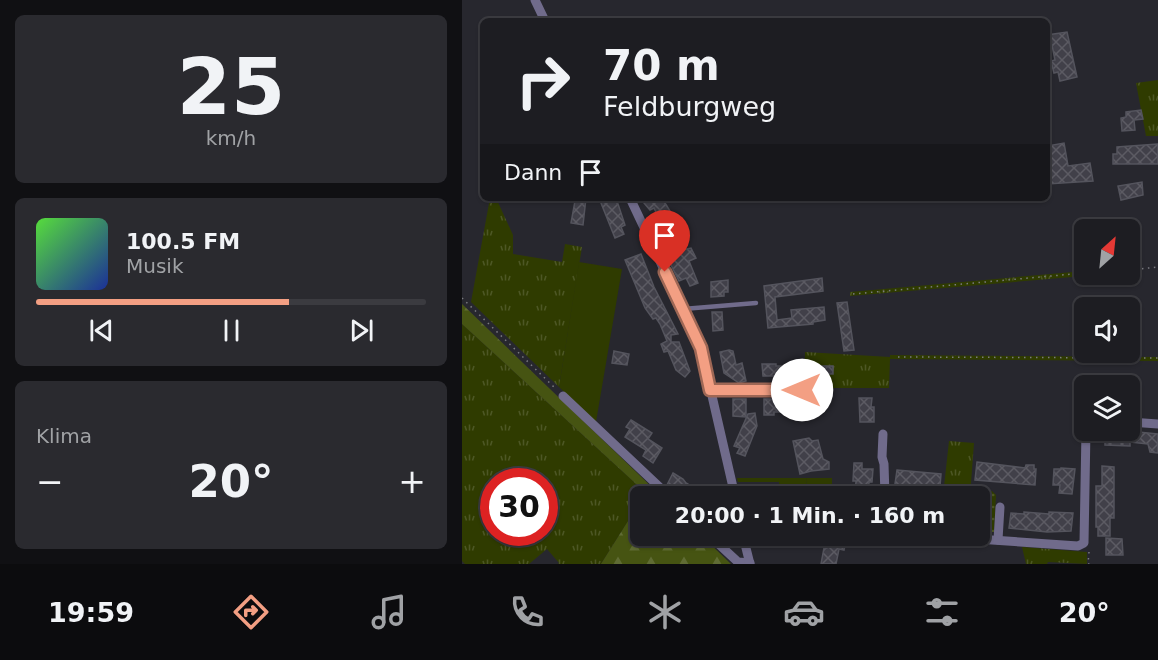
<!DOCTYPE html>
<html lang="de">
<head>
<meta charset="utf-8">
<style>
  body { margin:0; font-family:"DejaVu Sans",sans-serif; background:#2a2a2f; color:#f1f3f6; height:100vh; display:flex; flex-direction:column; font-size:22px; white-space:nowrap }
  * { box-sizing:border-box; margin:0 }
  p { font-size:20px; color:#a0a2a5 }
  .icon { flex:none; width:33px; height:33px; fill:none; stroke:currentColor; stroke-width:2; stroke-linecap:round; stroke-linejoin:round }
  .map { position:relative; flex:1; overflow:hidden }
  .drawer { display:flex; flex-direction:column; gap:15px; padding:15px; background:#101013; width:462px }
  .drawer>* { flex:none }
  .hud { position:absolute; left:18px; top:18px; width:570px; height:183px; border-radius:9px; box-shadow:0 2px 4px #0004,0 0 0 2px #3b3b40; background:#1d1d22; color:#f1f3f6; overflow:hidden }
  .needle { width:39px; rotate:27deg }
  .fabs { position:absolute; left:612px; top:219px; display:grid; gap:12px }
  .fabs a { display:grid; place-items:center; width:66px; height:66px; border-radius:9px; background:#1d1d22; box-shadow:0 2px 4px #0004,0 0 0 2px #3b3b40; font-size:30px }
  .speed { position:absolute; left:18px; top:468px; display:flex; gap:12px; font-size:30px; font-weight:700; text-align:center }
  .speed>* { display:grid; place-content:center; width:78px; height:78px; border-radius:50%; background:#1d1d22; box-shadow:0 2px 4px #0004,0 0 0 2px #3b3b40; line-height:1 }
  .speed .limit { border:9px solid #d22; background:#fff; color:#111 }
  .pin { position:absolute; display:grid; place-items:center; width:51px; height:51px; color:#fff; margin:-62px -26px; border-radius:50% 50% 50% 0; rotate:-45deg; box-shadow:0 0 6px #0007 }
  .pin .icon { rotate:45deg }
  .me { position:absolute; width:66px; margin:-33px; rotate:270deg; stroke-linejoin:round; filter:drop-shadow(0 0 4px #0008) }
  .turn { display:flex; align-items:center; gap:21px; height:126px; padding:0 24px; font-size:27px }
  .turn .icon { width:78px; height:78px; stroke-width:2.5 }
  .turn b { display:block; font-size:42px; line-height:51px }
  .then { display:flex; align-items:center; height:57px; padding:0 24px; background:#0003; gap:12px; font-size:22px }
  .big { font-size:45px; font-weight:600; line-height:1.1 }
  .drawer .tile { flex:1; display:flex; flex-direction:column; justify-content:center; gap:9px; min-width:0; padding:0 21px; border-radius:9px; background:#2a2a2f }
  .drawer .dial { align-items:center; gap:0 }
  .dial b { font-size:78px; line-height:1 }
  .song { display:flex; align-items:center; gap:18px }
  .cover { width:72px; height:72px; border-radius:9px; background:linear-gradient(135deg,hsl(110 70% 55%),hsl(230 70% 35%)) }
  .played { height:6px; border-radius:3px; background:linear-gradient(90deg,#f39f83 65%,#3b3b40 65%) }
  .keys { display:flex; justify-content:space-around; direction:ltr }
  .heat { display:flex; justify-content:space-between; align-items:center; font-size:33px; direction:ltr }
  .trip { position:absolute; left:168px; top:486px; width:360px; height:60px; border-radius:9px; background:#1d1d22; box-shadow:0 2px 4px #0004,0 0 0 2px #3b3b40; font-weight:600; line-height:60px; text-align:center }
  .tab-bar { display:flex; height:96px; justify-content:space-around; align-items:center; background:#0c0c0e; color:#a0a2a5 }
  .tab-bar .icon { width:42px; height:42px }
  .tab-bar .on { color:#f39f83 }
  .tab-bar b { font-size:27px; color:#f1f3f6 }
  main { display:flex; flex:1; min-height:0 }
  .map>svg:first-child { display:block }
</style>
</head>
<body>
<main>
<section class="drawer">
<div class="tile dial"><b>25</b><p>km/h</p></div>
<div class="tile">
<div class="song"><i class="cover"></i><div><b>100.5 FM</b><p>Musik</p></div></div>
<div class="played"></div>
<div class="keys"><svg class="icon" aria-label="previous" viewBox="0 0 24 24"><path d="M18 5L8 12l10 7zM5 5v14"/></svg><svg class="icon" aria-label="pause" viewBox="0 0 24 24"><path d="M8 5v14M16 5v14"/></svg><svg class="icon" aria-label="next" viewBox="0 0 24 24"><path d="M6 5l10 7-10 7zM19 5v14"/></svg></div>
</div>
<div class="tile"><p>Klima</p>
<div class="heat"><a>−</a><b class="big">20°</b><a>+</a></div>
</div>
</section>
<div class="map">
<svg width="696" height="564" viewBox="0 0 696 564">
  <defs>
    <pattern id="grass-tufts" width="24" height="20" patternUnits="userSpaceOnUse" patternTransform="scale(1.5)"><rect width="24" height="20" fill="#2f3b00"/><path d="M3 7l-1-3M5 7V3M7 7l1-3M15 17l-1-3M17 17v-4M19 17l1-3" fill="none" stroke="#4d5725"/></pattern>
    <pattern id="forest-firs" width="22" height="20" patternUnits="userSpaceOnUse" patternTransform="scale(1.5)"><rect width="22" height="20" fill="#465412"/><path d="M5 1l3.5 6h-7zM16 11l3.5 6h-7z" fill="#606c34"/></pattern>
    <pattern id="park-dots" width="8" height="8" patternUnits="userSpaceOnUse" patternTransform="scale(1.5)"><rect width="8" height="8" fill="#2f3b00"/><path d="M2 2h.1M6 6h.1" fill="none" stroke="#4d5725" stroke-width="1.8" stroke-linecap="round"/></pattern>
    <pattern id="building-cross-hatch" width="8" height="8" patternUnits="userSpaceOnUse" patternTransform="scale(1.5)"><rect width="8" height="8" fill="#414049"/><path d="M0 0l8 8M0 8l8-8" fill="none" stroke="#5c5b63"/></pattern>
  </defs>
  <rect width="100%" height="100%" fill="#27272e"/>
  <!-- grass -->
  <g fill="url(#grass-tufts)" fill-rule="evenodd">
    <path d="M696,80V136H684L674,83Z"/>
    <path d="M28,198H34L51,235V254L100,262L103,244L120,247L97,387L9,302Z"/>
    <path d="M622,271V274L634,275L388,296V292Z"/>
    <path d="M0,324L184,493L182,496H178V502L139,564H96L97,563L85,549L67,564H3L0,561ZM32,482H82V532H32Z"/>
    <path d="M343,352L428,357V355L696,357V361L428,359L427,388H342Z"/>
    <path d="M487,441L512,443L508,496H481Z"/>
    <path d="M275,478H345L344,496H318L317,482H276Z"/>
    <path d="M560,547L625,552V564L586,562L585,564H564Z"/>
  </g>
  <!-- forest -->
  <g fill="url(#forest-firs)">
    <path d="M0,304L199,496H182L184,493L0,324Z"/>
    <path d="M178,502V536H240L269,564H139Z"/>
  </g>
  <!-- park -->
  <path fill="url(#park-dots)" d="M509,489L530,491L534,495L532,532H518V496H508Z"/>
  <!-- garden -->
  <g fill="#2f3b00">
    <path d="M117,262L160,269L134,422L97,387Z"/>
    <path d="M345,478H370V496H344Z"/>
  </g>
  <!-- building -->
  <g fill="url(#building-cross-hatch)" stroke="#54545d" stroke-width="1.5">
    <path d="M605,32L615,77L598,81L596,72L592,73L589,61L593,60L590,45L585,46V35Z"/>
    <path d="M679,110L681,119L672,120L673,130L660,131L659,118L664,117V112Z"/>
    <path d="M602,143L606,166L628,163L631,181L585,184V175H589L585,146Z"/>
    <path d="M696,144V164H651V154H655V147Z"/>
    <path d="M680,182L681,195L659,200L656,186Z"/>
    <path d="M115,198H124L121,225L109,223L113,201H115Z"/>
    <path d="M137,198H154L163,225L159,227L162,234L153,238Z"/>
    <path d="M186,198H200L214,221L216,220L224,238L209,245L192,208L188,210L182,203Z"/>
    <path d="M229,248L234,258L227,261L236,283L228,286L224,278L217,281L207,261L212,259L209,252Z"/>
    <path d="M179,254L192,287L216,334L209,335V342H217L228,371L223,377L214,370L206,351L202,352L199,344L205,341L198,324L194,318L191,319L183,308L163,260Z"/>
    <path d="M360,278L361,291L313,297L315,320L330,318L329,310L362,307L363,320L351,322V324L306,328L302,286Z"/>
    <path d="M266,280V292H262V296L249,297V282Z"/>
    <path d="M385,302L392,350L382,351L375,303Z"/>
    <path d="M250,312H260L261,330L251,331Z"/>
    <path d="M267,350L271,351L274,365L280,363L284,381L277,383L262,373L258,352Z"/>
    <path d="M152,351L167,354L165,365L150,363Z"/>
    <path d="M300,364H314V366H371V374H366V384H353V375H338V381H327V376H301Z"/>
    <path d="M397,398H410L409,407H412V422H398Z"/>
    <path d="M271,399H284V417L271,416Z"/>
    <path d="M302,399H342V403H347V412H342V415H328V412H312V415H302Z"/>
    <path d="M293,413L295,426L283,456L275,453L278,448L272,446L286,414Z"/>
    <path d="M169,420L190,433L186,439L200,448L191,463L181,456L184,450L163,437L168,429L164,427Z"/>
    <path d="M643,430L677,435V432L696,434V453L688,452L686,444L668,442V446L643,445Z"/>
    <path d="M347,438L350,441L356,440L361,459L367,462V469L349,471L338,474L331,441Z"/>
    <path d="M515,462L563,468L564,465H572V469H574L573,485L513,480Z"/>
    <path d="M392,463H400V469H411L410,482H407L406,496H393L394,481H391Z"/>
    <path d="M640,466L652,467V518H648V536H636V527H634V486H640Z"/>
    <path d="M599,468L613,469L610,494L597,493L598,485H591L592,469H599Z"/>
    <path d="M435,470L479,474L478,486H482L481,493L455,490V488L433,484Z"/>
    <path d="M211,473L221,479L224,483L246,496H221L222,494L205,485Z"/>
    <path d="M562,512L587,514V512L611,513L609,531L585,532L547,528L549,513L562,514Z"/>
    <path d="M368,536H385L382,550L377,549L374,564H359L362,548H365Z"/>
    <path d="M644,538L660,539L661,555H644Z"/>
  </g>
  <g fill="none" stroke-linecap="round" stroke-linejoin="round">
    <!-- path -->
    <g stroke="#7b7b81" stroke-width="1.5" stroke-dasharray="1.5 4.5" stroke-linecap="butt">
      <path d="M668,270L696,267"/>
      <path d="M391,294L622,273"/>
      <path d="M0,298L94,389"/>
      <path d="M436,357L696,358"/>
      <path d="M627,552L626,564H631"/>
    </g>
    <!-- service -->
    <path stroke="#706b8b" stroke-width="4.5" d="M221,309L294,303"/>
    <!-- minor -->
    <g stroke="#706b8b" stroke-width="9">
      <path d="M73,0L83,21"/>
      <path d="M168,198L239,348L273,496"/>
      <path d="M248,390H340"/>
      <path d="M101,396L207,496"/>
      <path d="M668,422L696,424"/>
      <path d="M421,434L420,457L422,464L423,496"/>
      <path d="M248,536L276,562L288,563"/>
      <path d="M281,536L288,564"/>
      <path d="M512,536L515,539L616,546L622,543L624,430"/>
      <path d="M536,540L538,507"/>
      <path d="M416,543L417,536"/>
    </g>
  </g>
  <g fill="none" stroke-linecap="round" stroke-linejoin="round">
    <defs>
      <path id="route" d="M203,272L239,348L248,390H340"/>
    </defs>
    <!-- route casing -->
    <use href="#route" stroke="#9e6755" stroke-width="15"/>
    <!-- route -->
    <use href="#route" stroke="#f39f83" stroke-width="10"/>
  </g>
</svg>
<div class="fabs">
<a><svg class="needle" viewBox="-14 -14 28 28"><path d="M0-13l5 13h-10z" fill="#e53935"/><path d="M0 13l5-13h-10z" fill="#a0a2a5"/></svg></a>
<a><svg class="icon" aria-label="sound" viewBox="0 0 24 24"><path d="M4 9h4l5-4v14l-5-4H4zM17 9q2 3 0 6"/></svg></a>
<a><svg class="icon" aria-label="layers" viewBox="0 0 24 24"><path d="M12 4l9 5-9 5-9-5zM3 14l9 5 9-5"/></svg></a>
</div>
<div class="speed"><div class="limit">30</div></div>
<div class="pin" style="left:203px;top:272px;background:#d93025"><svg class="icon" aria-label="arrive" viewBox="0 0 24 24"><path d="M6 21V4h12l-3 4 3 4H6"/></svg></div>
<svg class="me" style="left:340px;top:390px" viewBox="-20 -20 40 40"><circle r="19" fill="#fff"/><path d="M0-13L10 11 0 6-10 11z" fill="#f39f83"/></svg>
<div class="trip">20:00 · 1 Min. · 160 m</div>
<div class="hud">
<div class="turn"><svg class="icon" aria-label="right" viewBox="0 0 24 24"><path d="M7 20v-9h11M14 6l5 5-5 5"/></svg><div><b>70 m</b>Feldburgweg</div></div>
<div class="then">Dann<svg class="icon" aria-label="arrive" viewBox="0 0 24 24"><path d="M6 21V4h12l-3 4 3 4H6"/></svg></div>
</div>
</div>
</main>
<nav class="tab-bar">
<b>19:59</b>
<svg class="icon on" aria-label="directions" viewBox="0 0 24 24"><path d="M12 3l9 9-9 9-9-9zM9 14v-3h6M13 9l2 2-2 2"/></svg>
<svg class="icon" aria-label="music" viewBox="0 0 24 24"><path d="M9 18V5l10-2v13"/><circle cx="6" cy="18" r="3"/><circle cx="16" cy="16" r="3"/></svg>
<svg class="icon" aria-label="phone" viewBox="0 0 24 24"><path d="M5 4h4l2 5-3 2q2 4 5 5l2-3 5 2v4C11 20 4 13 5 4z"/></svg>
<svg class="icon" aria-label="climate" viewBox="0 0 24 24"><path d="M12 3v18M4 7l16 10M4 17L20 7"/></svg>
<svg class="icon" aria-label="car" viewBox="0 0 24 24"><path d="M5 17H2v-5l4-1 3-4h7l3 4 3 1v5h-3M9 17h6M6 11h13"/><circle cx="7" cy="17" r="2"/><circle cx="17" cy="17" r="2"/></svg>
<svg class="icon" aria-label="filters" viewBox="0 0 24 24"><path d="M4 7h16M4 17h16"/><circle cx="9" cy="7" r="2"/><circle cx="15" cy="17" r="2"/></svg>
<b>20°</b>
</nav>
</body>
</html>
